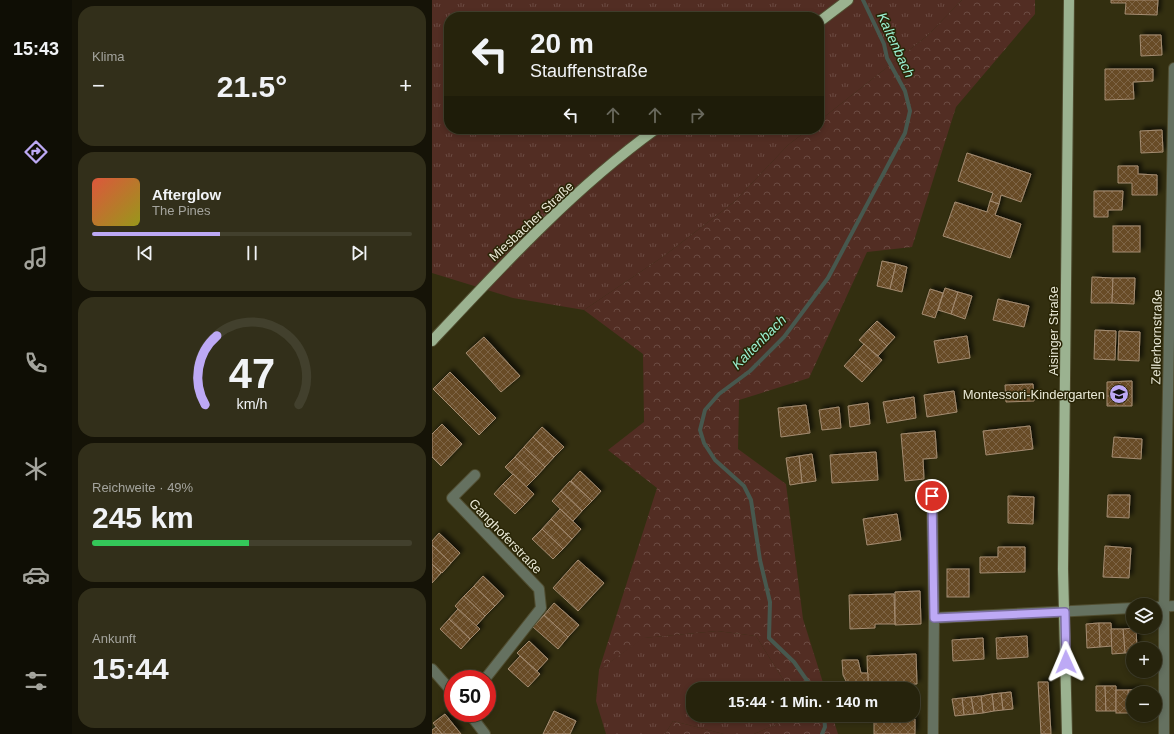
<!DOCTYPE html>
<html lang="de">
<head>
<meta charset="utf-8">
<style>
  body { margin:0; font-family:Helvetica,sans-serif; background:#322f1a; color:#f1f3f6; height:100vh; display:flex; flex-direction:column; font-size:15px; white-space:nowrap }
  * { box-sizing:border-box; margin:0 }
  p { font-size:13px; color:#a4a49d }
  .icon { flex:none; width:22px; height:22px; fill:none; stroke:currentColor; stroke-width:2; stroke-linecap:round; stroke-linejoin:round }
  .map { position:relative; flex:1; overflow:hidden }
  .side { display:flex; flex-direction:column; gap:6px; padding:6px; background:#151307; width:360px }
  .side>* { flex:none }
  .top-card { position:absolute; left:12px; top:12px; width:380px; height:122px; border-radius:16px; box-shadow:0 2px 6px #0003,0 0 0 1px #42402d; background:#26230c; color:#f1f3f6; overflow:hidden }
  .controls { position:absolute; left:694px; top:598px; display:grid; gap:8px }
  .controls a { display:grid; place-items:center; width:36px; height:36px; border-radius:50%; background:#26230c; box-shadow:0 2px 6px #0003,0 0 0 1px #42402d; font-size:20px }
  .speed { position:absolute; left:12px; top:670px; display:flex; gap:8px; font-size:20px; font-weight:700; text-align:center }
  .speed>* { display:grid; place-content:center; width:52px; height:52px; border-radius:50%; background:#26230c; box-shadow:0 2px 6px #0003,0 0 0 1px #42402d; line-height:1 }
  .speed .limit { border:6px solid #d22; background:#fff; color:#111 }
  .pin { position:absolute; display:grid; place-items:center; width:34px; height:34px; color:#fff; margin:-17px; border:2px solid #fff; border-radius:50%; box-shadow:0 1px 4px #0007 }
  .me { position:absolute; width:44px; margin:-22px; rotate:359deg; stroke-linejoin:round; filter:drop-shadow(0 0 3px #0008) }
  .turn { display:flex; align-items:center; gap:14px; height:84px; padding:0 20px; font-size:18px }
  .turn .icon { width:52px; height:52px; stroke-width:2.5 }
  .turn b { display:block; font-size:28px; line-height:34px }
  .lanes { display:flex; align-items:center; height:38px; padding:0 20px; background:#0003; justify-content:center; gap:20px; direction:ltr }
  .lanes .off { opacity:.35 }
  .big { font-size:30px; font-weight:700; line-height:1.1 }
  .side .widget { flex:1; display:flex; flex-direction:column; justify-content:center; gap:6px; min-width:0; padding:0 14px; border-radius:16px; background:#322f1a }
  .side .dial { align-items:center; gap:0 }
  .dial svg { height:104px; overflow:visible; fill:none; stroke:#42402d; stroke-width:7; stroke-linecap:round; text-anchor:middle }
  .dial text { fill:#f1f3f6; stroke:none }
  .song { display:flex; align-items:center; gap:12px }
  .cover { width:48px; height:48px; border-radius:6px; background:linear-gradient(135deg,hsl(10 70% 55%),hsl(60 70% 35%)) }
  .played { height:4px; border-radius:2px; background:linear-gradient(90deg,#bda9f5 40%,#42402d 40%) }
  .keys { display:flex; justify-content:space-around; direction:ltr }
  .heat { display:flex; justify-content:space-between; align-items:center; font-size:22px; direction:ltr }
  .charge { height:6px; border-radius:3px; background:linear-gradient(90deg,#34c759 49%,#42402d 0) }
  .trip { position:absolute; left:254px; top:682px; width:234px; height:40px; border-radius:16px; background:#26230c; box-shadow:0 2px 6px #0003,0 0 0 1px #42402d; font-weight:700; line-height:40px; text-align:center }
  main { display:flex; flex:1; min-height:0 }
  .menu { display:flex; flex-direction:column; width:72px; justify-content:space-around; align-items:center; background:#0f0e05; color:#a4a49d }
  .menu .icon { width:28px; height:28px }
  .menu .active { color:#bda9f5 }
  .menu b { font-size:18px; color:#f1f3f6 }
  .map>svg:first-child { display:block }
</style>
</head>
<body>
<main>
<nav class="menu">
<b>15:43</b>
<svg class="icon active" aria-label="directions" viewBox="0 0 24 24"><path d="M12 3l9 9-9 9-9-9zM9 14v-3h6M13 9l2 2-2 2"/></svg>
<svg class="icon" aria-label="music" viewBox="0 0 24 24"><path d="M9 18V5l10-2v13"/><circle cx="6" cy="18" r="3"/><circle cx="16" cy="16" r="3"/></svg>
<svg class="icon" aria-label="phone" viewBox="0 0 24 24"><path d="M5 4h4l2 5-3 2q2 4 5 5l2-3 5 2v4C11 20 4 13 5 4z"/></svg>
<svg class="icon" aria-label="climate" viewBox="0 0 24 24"><path d="M12 3v18M4 7l16 10M4 17L20 7"/></svg>
<svg class="icon" aria-label="car" viewBox="0 0 24 24"><path d="M5 17H2v-5l4-1 3-4h7l3 4 3 1v5h-3M9 17h6M6 11h13"/><circle cx="7" cy="17" r="2"/><circle cx="17" cy="17" r="2"/></svg>
<svg class="icon" aria-label="filters" viewBox="0 0 24 24"><path d="M4 7h16M4 17h16"/><circle cx="9" cy="7" r="2"/><circle cx="15" cy="17" r="2"/></svg>
</nav>
<section class="side">
<div class="widget"><p>Klima</p>
<div class="heat"><a>−</a><b class="big">21.5°</b><a>+</a></div>
</div>
<div class="widget">
<div class="song"><i class="cover"></i><div><b>Afterglow</b><p>The Pines</p></div></div>
<div class="played"></div>
<div class="keys"><svg class="icon" aria-label="previous" viewBox="0 0 24 24"><path d="M18 5L8 12l10 7zM5 5v14"/></svg><svg class="icon" aria-label="pause" viewBox="0 0 24 24"><path d="M8 5v14M16 5v14"/></svg><svg class="icon" aria-label="next" viewBox="0 0 24 24"><path d="M6 5l10 7-10 7zM19 5v14"/></svg></div>
</div>
<div class="widget dial"><svg viewBox="0 0 100 80">
<path d="M14 69A42 42 0 1 1 86 69"/>
<path d="M14 69A42 42 0 0 1 23 16" stroke="#bda9f5"/>
<text x="50" y="56" font-size="32" font-weight="700">47</text>
<text x="50" y="72" font-size="11">km/h</text>
</svg></div>
<div class="widget"><p>Reichweite · 49%</p><b class="big">245 km</b><div class="charge"></div></div>
<div class="widget"><p>Ankunft</p><b class="big">15:44</b></div>
</section>
<div class="map">
<svg width="742" height="734" viewBox="0 0 742 734">
  <defs>
    <pattern id="grass-tufts" width="24" height="20" patternUnits="userSpaceOnUse"><rect width="24" height="20" fill="#522d23"/><path d="M3 7l-1-3M5 7V3M7 7l1-3M15 17l-1-3M17 17v-4M19 17l1-3" fill="none" stroke="#6b4b42"/></pattern>
    <pattern id="forest-crowns" width="20" height="18" patternUnits="userSpaceOnUse"><rect width="20" height="18" fill="#522d23"/><path d="M2 6a3 3 0 1 1 6 0M12 15a3 3 0 1 1 6 0" fill="none" stroke="#6b4b42"/></pattern>
    <pattern id="building-cross-hatch" width="8" height="8" patternUnits="userSpaceOnUse"><rect width="8" height="8" fill="#684b28"/><path d="M0 0l8 8M0 8l8-8" fill="none" stroke="#7e6546"/></pattern>
    <filter id="shadow"><feDropShadow dx="3.5" dy="-3.5" stdDeviation="2" flood-color="#0009"/></filter>
  </defs>
  <rect width="100%" height="100%" fill="#332f10"/>
  <!-- grass -->
  <g fill="url(#grass-tufts)">
    <path d="M0,0H530L495,36L387,121V17H17V129H377L356,145L302,202L232,256L152,310L81,298L0,273Z"/>
    <path d="M285,631L324,636L357,689H261V715H357L352,721L322,734H292L241,721L233,734H174L164,701L167,670L211,638Z"/>
  </g>
  <!-- forest -->
  <g fill="url(#forest-crowns)">
    <path d="M530,0H603V14L524,107L480,247L435,252L377,378L307,400L306,449L354,484L371,619L393,689H357L324,636L285,631L212,638L167,670L225,488L176,450L212,422L211,354L152,310L232,256L302,202L356,145L377,129H387V121L495,36Z"/>
    <path d="M357,715H400L406,734H322L352,721Z"/>
    <path d="M241,721L292,734H233Z"/>
  </g>
  <g fill="none" stroke-linecap="round" stroke-linejoin="round">
    <!-- stream -->
    <g stroke="#47584e" stroke-width="4">
      <path d="M381,689L362,662L337,638L338,602L328,560L319,500L312,486L283,460L272,443L268,430L273,410L287,394L318,371L352,337L396,278L473,133L478,111L473,91L455,58L452,44L431,0"/>
      <path d="M390,734L393,727L392,715"/>
    </g>
  </g>
  <!-- building -->
  <g fill="url(#building-cross-hatch)" stroke="#a48c71" filter="url(#shadow)">
    <path d="M679,0H726L725,15L693,14L694,3H679Z"/>
    <path d="M708,35H729L730,55L709,56Z"/>
    <path d="M673,69H721V81L701,82L702,99L673,100Z"/>
    <path d="M730,130L731,152L709,153L708,131Z"/>
    <path d="M535,153L599,174L589,202L569,195L567,204L558,201L561,193L526,181Z"/>
    <path d="M686,166H706V174L725,175V195H700V183H686Z"/>
    <path d="M662,191H691L690,210H676V217H662Z"/>
    <path d="M558,201L567,204L563,215L589,224L578,258L511,236L523,202L555,212Z"/>
    <rect x="681" y="226" width="27" height="26"/>
    <path d="M450,261L464,264L458,289L445,286Z"/>
    <path d="M464,264L475,267L470,292L458,289Z"/>
    <path d="M660,277L681,278L680,303H659Z"/>
    <path d="M681,278H703L702,304L680,303Z"/>
    <path d="M513,288L526,292L519,314L506,310Z"/>
    <path d="M498,289L511,293L503,318L490,314Z"/>
    <path d="M526,292L540,296L533,319L519,314Z"/>
    <path d="M566,299L597,306L592,327L561,320Z"/>
    <path d="M445,321L463,337L455,346L437,329Z"/>
    <path d="M437,329L455,346L446,356L427,340Z"/>
    <path d="M663,330L684,331L683,360L662,359Z"/>
    <path d="M687,331L708,332L707,361L686,360Z"/>
    <path d="M535,336L538,358L506,363L502,341Z"/>
    <path d="M52,337L88,376L69,392L34,353Z"/>
    <path d="M432,344L450,360L440,371L422,355Z"/>
    <path d="M422,355L440,371L430,382L412,366Z"/>
    <path d="M18,372L64,418L47,435L1,389Z"/>
    <path d="M700,381V406H675V382Z"/>
    <path d="M601,384L602,401L574,402L573,385Z"/>
    <path d="M522,391L525,412L495,417L492,395Z"/>
    <path d="M482,397L484,418L455,423L451,402Z"/>
    <path d="M436,403L438,424L418,427L416,406Z"/>
    <path d="M374,405L378,433L349,437L346,408Z"/>
    <path d="M407,407L409,428L390,430L387,410Z"/>
    <path d="M10,424L30,444L9,466L0,457V434Z"/>
    <path d="M598,426L601,449L554,455L551,431Z"/>
    <path d="M110,427L132,447L122,457L101,437Z"/>
    <path d="M503,431L505,458L491,459L492,479L473,481L469,434Z"/>
    <path d="M101,437L122,457L113,467L92,447Z"/>
    <path d="M682,437L710,439L709,459L680,457Z"/>
    <path d="M92,447L113,467L104,477L83,457Z"/>
    <path d="M444,452L446,480L400,483L398,455Z"/>
    <path d="M380,454L384,481L370,483L367,456Z"/>
    <path d="M367,456L370,483L358,485L354,458Z"/>
    <path d="M83,457L104,477L94,487L73,467Z"/>
    <path d="M148,471L169,491L160,501L139,481Z"/>
    <path d="M81,474L102,494L93,504L71,484Z"/>
    <path d="M138,481L160,501L150,511L129,491Z"/>
    <path d="M71,484L93,504L83,514L62,494Z"/>
    <path d="M129,491L150,511L141,521L120,501Z"/>
    <path d="M676,495H698L697,518L675,517Z"/>
    <path d="M576,496L602,497L601,524L576,523Z"/>
    <path d="M128,509L149,529L140,539L119,519Z"/>
    <path d="M465,514L469,540L435,545L431,519Z"/>
    <path d="M119,519L140,539L131,549L110,529Z"/>
    <path d="M110,529L131,549L121,559L100,539Z"/>
    <path d="M7,533L28,553L19,563L0,545V541Z"/>
    <path d="M0,545L19,563L10,573L0,564Z"/>
    <path d="M673,546L699,548L697,578L671,577Z"/>
    <path d="M566,547H593V572L548,573V557H566Z"/>
    <path d="M146,560L172,583L146,611L121,588Z"/>
    <path d="M0,564L9,573L0,583Z"/>
    <rect x="515" y="569" width="22" height="28"/>
    <path d="M51,576L72,596L63,606L42,586Z"/>
    <path d="M42,586L63,606L53,616L32,596Z"/>
    <path d="M488,591L489,624L463,625V592Z"/>
    <path d="M462,594L463,624H443V628L418,629L417,595Z"/>
    <path d="M32,596L53,616L44,626L23,606Z"/>
    <path d="M122,603L147,625L136,637L112,615Z"/>
    <path d="M26,609L48,629L38,639L17,619Z"/>
    <path d="M112,615L136,637L126,649L101,627Z"/>
    <path d="M17,619L38,639L29,649L8,629Z"/>
    <path d="M667,623L668,647L655,648L654,624Z"/>
    <path d="M667,623H679L680,646L668,647Z"/>
    <path d="M704,628L705,649H701V653H693L691,629Z"/>
    <path d="M679,629H691L693,653L680,654Z"/>
    <path d="M595,636L596,657L565,659L564,638Z"/>
    <path d="M551,638L552,659L521,661L520,640Z"/>
    <path d="M97,641L116,659L105,671L85,653Z"/>
    <path d="M484,654L485,684L436,686L435,656Z"/>
    <path d="M88,656L108,674L96,687L76,669Z"/>
    <path d="M410,660H426L429,673H436V689H418L411,675Z"/>
    <path d="M606,682H616L619,734H609Z"/>
    <path d="M664,686H673L674,711H664Z"/>
    <path d="M673,686H684V711H674Z"/>
    <path d="M707,689V693H701V713H696V690Z"/>
    <rect x="684" y="690" width="12" height="23"/>
    <path d="M579,692L581,709L571,710L569,693Z"/>
    <path d="M569,693L571,710L562,711L560,694Z"/>
    <path d="M560,694L562,711L551,713L549,696Z"/>
    <path d="M549,696L551,713L542,714L539,697Z"/>
    <path d="M539,697L542,714L532,715L530,698Z"/>
    <path d="M530,698L532,715L523,716L520,699Z"/>
    <path d="M122,711L144,721L138,734H111Z"/>
    <path d="M13,714L29,734H10L1,723Z"/>
    <path d="M431,715H447V719H483V734H442V722H431Z"/>
    <path d="M4,727L10,734H0V730Z"/>
  </g>
  <g fill="none" stroke-linecap="round" stroke-linejoin="round">
    <defs>
      <g id="minor">
        <path d="M43,475L20,498L107,589L109,608L53,679"/>
        <path d="M500,496L502,618L701,608"/>
        <path d="M723,607L742,606"/>
        <path d="M0,669L21,693"/>
        <path d="M37,713L53,734"/>
        <path d="M501,734L502,618"/>
        <path d="M732,734V607L742,68"/>
      </g>
      <g id="major">
        <path d="M387,22L416,0"/>
        <path d="M0,341C70,266 141,189 224,129"/>
        <path d="M635,734L631,569L637,0"/>
      </g>
    </defs>
    <!-- minor casing -->
    <use href="#minor" stroke="#504d30" stroke-width="12"/>
    <!-- major casing -->
    <use href="#major" stroke="#504d30" stroke-width="12"/>
    <!-- minor -->
    <use href="#minor" stroke="#657160" stroke-width="10"/>
    <!-- major -->
    <use href="#major" stroke="#9bb290" stroke-width="10"/>
  </g>
  <g fill="none" stroke-linecap="round" stroke-linejoin="round">
    <defs>
      <path id="route" d="M500,496L502,618L633,612L634,662"/>
    </defs>
    <!-- route casing -->
    <use href="#route" stroke="#7b6e9f" stroke-width="10"/>
    <!-- route -->
    <use href="#route" stroke="#bda9f5" stroke-width="7"/>
  </g>
  <!-- icons -->
  <defs>
    <symbol id="school-disc" viewBox="-11 -11 22 22"><circle r="9.5" fill="#bda9f5" stroke="#292506"/><path d="M0-5L7-2L0 1L-7-2ZM-4 1L0 2.5L4 1V4Q0 6-4 4Z" fill="#111"/></symbol>
  </defs>
  <g fill-rule="evenodd">
    <use href="#school-disc" x="676" y="383" width="22" height="22"/>
  </g>
  <g text-anchor="middle" stroke-width="3" stroke-linejoin="round" paint-order="stroke">
    <!-- street labels -->
    <g font-size="13" fill="#e9e8d6" stroke="#292506">
      <text transform="translate(99 221) rotate(-43)" y="5">Miesbacher Straße</text>
      <text transform="translate(621 331) rotate(-90)" y="5">Aisinger Straße</text>
      <text transform="translate(724 337) rotate(-89)" y="5">Zellerhornstraße</text>
      <text transform="translate(74 536) rotate(46)" y="5">Ganghoferstraße</text>
    </g>
    <!-- poi labels -->
    <g font-size="13" fill="#e9e8d6" stroke="#292506" text-anchor="end">
      <text x="673" y="399">Montessori-Kindergarten</text>
    </g>
    <!-- water labels -->
    <g font-size="14" font-style="italic" fill="#9bf1d2" stroke="#292506">
      <text transform="translate(464 45) rotate(65)" y="5">Kaltenbach</text>
      <text transform="translate(327 342) rotate(-45)" y="5">Kaltenbach</text>
    </g>
  </g>
</svg>
<div class="controls">
<a><svg class="icon" aria-label="layers" viewBox="0 0 24 24"><path d="M12 4l9 5-9 5-9-5zM3 14l9 5 9-5"/></svg></a>
<a>+</a>
<a>−</a>
</div>
<div class="speed"><div class="limit">50</div></div>
<div class="pin" style="left:500px;top:496px;background:#d93025"><svg class="icon" aria-label="arrive" viewBox="0 0 24 24"><path d="M6 21V4h12l-3 4 3 4H6"/></svg></div>
<svg class="me" style="left:634px;top:662px" viewBox="-20 -20 40 40"><path d="M0-17L14 15 0 8-14 15z" fill="#bda9f5" stroke="#fff" stroke-width="4"/></svg>
<div class="trip">15:44 · 1 Min. · 140 m</div>
<div class="top-card">
<div class="turn"><svg class="icon" aria-label="left" viewBox="0 0 24 24"><path d="M17 20v-9H6M10 6l-5 5 5 5"/></svg><div><b>20 m</b>Stauffenstraße</div></div>
<div class="lanes"><svg class="icon" aria-label="left" viewBox="0 0 24 24"><path d="M17 20v-9H6M10 6l-5 5 5 5"/></svg><svg class="icon off" aria-label="ahead" viewBox="0 0 24 24"><path d="M12 20V5M6 11l6-6 6 6"/></svg><svg class="icon off" aria-label="ahead" viewBox="0 0 24 24"><path d="M12 20V5M6 11l6-6 6 6"/></svg><svg class="icon off" aria-label="right" viewBox="0 0 24 24"><path d="M7 20v-9h11M14 6l5 5-5 5"/></svg></div>
</div>
</div>
</main>
</body>
</html>
